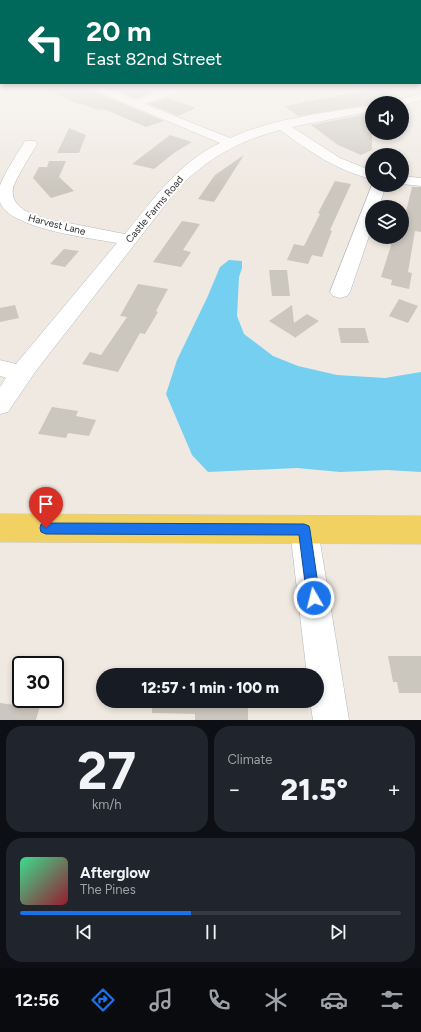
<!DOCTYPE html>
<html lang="en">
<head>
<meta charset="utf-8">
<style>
  body { margin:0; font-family:Figtree,sans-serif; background:#20242c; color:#f1f3f6; height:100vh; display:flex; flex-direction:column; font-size:15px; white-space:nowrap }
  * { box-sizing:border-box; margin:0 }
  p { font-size:13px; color:#9ea1a6 }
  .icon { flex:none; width:22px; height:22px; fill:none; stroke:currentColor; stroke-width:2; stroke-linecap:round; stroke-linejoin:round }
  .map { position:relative; height:720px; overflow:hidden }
  .sheet { display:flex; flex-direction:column; gap:6px; padding:6px; background:#0d0f14; flex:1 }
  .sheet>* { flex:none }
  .guide { position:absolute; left:0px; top:0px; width:421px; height:84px; box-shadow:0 2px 6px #0003; background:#00695c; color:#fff; overflow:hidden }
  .fabs { position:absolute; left:365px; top:96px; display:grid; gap:8px }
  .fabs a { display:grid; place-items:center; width:44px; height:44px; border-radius:50%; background:#171b24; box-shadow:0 2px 6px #0003; font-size:20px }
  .speed { position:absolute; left:12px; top:656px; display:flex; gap:8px; font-size:20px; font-weight:700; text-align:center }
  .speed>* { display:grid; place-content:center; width:52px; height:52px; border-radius:50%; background:#171b24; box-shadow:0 2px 6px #0003; line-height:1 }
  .speed .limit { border:2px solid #111; border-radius:6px; background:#fff; color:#111 }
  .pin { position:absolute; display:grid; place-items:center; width:34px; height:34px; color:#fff; margin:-41px -17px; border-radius:50% 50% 50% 0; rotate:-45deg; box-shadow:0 0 4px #0007 }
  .pin .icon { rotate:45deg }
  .me { position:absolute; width:44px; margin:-22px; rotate:352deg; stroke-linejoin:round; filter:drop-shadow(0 0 3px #0008) }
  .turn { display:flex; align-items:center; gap:14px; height:84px; padding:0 20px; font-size:18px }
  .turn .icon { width:52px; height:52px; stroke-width:2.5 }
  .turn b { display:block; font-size:28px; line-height:34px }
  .big { font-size:30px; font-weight:800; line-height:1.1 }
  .sheet .tile { flex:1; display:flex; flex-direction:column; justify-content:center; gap:6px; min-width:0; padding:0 14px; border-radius:16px; background:#20242c }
  .sheet .dial { align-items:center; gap:0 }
  .dial b { font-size:52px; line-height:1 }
  .song { display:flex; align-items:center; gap:12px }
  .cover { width:48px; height:48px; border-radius:6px; background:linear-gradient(135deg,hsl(150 70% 55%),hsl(350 70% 35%)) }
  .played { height:4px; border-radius:2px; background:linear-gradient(90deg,#1a73e8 45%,#363941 45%) }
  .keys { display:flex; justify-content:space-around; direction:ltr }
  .heat { display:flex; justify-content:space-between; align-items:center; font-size:22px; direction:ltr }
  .sheet .tiles { flex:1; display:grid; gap:6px; grid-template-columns:1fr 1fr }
  .tile:last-child { grid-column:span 2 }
  .trip { position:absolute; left:96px; top:668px; width:228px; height:40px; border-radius:20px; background:#171b24; box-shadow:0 2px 6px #0003; font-weight:800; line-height:40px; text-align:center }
  .menu { display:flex; height:64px; justify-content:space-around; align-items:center; background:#090b0e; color:#9ea1a6 }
  .menu .icon { width:28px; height:28px }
  .menu .on { color:#1a73e8 }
  .menu b { font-size:18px; color:#f1f3f6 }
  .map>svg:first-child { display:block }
</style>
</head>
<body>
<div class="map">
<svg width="421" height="720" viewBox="0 0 421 720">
  <rect width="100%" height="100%" fill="#efe9e1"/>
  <!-- water -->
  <path fill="#75cff0" d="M229,260L242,261V268L239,277L237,316L244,334L273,356L298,366L337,375L385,378L421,372V472L387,470L340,472L297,468L208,472L192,455L166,394L177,360L207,298L220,267Z"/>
  <!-- building -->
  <g fill="#cbc7bf">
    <path d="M42,87H89L90,90L164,121L146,127L106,110L100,109L97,110L80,103L78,104Z"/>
    <path d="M109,87H139L153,92L135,98Z"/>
    <path d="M383,87H392L393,91L372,100V104L298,116L285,106Z"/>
    <path d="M167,98L187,105L196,108L178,116L149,104Z"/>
    <path d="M372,113V150L361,155L338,145L311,125Z"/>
    <path d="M69,128L86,135L79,153H57Z"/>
    <path d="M170,135L192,142L174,153L154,169L132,164Z"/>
    <path d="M244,155L214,202L198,199L215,175Z"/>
    <path d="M49,161H66L59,177L74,191L51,198L33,178L39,167H47Z"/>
    <path d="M335,181L351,184L330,230L332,231L322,257L312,255L308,264L287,260L294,244L304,246L320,214L318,213Z"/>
    <path d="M412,187H421V232L415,231L408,272L412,273L409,289L391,285L392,280L381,277L392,242L393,243L394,237H402V228Z"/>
    <path d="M182,221L200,224L183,250L191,252L181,267L153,262Z"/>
    <path d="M64,249L79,251L65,267L50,264Z"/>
    <path d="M269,270H287L290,296H272Z"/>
    <path d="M138,284L168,289L156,311L158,312L145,334L140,333L118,372L82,364L90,352L101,355L127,317L120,316Z"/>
    <path d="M399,299L418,306L408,323L389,316Z"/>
    <path d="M15,305L19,318L0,322V308Z"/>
    <path d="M292,305L294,323L307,314L319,321L296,337V338L269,321Z"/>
    <path d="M338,328H365L369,343H341Z"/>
    <path d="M52,407L78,411L76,416L96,420L89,436L68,433L66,438L38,434Z"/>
    <path d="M388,656H421V693H399L397,682H393Z"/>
    <path d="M18,699H42L36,720H0V703L16,705Z"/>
    <path d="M152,701H248V720H195V714L152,713Z"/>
  </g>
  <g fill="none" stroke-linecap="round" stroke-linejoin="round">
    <defs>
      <g id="minor">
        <path d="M90,87H105L135,100L172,87H188L187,89L145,104L230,138C274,118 325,113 372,105V111L292,127L340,158L372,171V179C337,171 309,151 280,130C239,141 211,156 180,186L35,372L8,412L0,414V387L6,378L0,376V360L16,364L117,243C91,238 9,229 0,202C0,198 0,190 0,186C1,179 20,149 25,141H35L37,144C32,153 15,180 13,188C8,217 59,221 79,225C94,228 109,231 125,234C153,200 179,162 220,143L91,89Z"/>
        <path d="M421,94V100L402,106V103H393L395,101Z"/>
        <path d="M402,176L421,178V186L402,184Z"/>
        <path d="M372,185H386L379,207H372V227L350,292L347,296L340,298L333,296L330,292Z"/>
        <path d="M304,516L314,520L318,530L349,720H313L310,701H317V675H307L290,530L294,520Z"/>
      </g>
      <path id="major" d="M0,514L421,516V544L0,542Z"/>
    </defs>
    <!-- minor casing -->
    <use href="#minor" stroke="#b4b7c1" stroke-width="1"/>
    <!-- major casing -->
    <use href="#major" stroke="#c9c9c9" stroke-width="1"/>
    <!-- minor -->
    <use href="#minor" fill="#fff" fill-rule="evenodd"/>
    <!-- major -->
    <use href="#major" fill="#f2d163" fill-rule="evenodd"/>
  </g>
  <!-- sky -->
  <linearGradient id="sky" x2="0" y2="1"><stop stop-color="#7abfeb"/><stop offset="0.46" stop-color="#f8f5f2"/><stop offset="1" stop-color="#f8f5f2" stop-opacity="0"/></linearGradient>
  <rect width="421" height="188" fill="url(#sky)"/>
  <!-- route -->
  <path fill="#1a73e8" stroke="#114b97" d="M46,523L304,524L309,526L310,530L320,598L318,603L314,605L309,603L307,598L299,535L46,534L41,532L40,528L41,524Z"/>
  <g text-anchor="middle" stroke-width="4" stroke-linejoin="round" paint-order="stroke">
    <!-- far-street labels -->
    <g font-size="10" fill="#2e2e2e" stroke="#fff">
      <text transform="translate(154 209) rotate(-50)" y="4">Castle Farms Road</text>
      <text transform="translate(57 224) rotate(14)" y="4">Harvest Lane</text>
    </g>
  </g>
</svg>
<div class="fabs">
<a><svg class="icon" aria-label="sound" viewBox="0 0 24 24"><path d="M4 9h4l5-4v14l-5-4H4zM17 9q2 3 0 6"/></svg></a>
<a><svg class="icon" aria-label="search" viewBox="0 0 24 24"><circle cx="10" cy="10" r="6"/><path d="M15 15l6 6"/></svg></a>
<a><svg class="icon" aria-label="layers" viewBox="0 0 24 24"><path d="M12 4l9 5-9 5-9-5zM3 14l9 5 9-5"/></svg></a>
</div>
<div class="speed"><div class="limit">30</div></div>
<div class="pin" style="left:46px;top:528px;background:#d93025"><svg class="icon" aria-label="arrive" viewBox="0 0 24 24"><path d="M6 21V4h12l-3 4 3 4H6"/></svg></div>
<svg class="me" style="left:314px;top:598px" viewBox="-20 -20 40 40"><circle r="17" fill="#1a73e8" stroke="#fff" stroke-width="3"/><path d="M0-11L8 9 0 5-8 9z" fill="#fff"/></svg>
<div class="trip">12:57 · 1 min · 100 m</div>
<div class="guide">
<div class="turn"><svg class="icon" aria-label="left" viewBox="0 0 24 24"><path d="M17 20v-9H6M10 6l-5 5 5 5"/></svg><div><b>20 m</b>East 82nd Street</div></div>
</div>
</div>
<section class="sheet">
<div class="tiles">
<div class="tile dial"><b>27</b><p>km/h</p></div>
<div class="tile"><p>Climate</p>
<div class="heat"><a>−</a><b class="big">21.5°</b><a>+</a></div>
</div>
<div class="tile">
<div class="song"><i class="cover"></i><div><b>Afterglow</b><p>The Pines</p></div></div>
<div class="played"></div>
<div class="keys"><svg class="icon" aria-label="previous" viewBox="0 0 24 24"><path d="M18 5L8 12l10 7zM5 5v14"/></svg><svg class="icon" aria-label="pause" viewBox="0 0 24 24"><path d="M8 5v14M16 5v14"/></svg><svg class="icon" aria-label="next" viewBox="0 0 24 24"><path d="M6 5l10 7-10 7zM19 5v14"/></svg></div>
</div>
</div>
</section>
<nav class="menu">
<b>12:56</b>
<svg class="icon on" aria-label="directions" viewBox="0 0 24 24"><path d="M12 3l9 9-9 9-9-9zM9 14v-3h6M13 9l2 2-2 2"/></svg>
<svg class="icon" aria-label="music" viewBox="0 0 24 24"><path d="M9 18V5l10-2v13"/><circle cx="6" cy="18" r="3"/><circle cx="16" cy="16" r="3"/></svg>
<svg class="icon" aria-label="phone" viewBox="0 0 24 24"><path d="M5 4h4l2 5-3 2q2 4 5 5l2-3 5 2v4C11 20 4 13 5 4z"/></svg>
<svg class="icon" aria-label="climate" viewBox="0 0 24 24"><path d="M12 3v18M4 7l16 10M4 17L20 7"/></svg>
<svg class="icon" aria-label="car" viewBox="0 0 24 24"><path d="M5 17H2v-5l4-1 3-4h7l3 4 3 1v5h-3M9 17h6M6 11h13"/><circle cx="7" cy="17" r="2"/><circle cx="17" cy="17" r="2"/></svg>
<svg class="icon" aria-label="filters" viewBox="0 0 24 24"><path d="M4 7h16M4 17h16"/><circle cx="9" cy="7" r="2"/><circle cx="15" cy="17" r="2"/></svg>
</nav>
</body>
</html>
